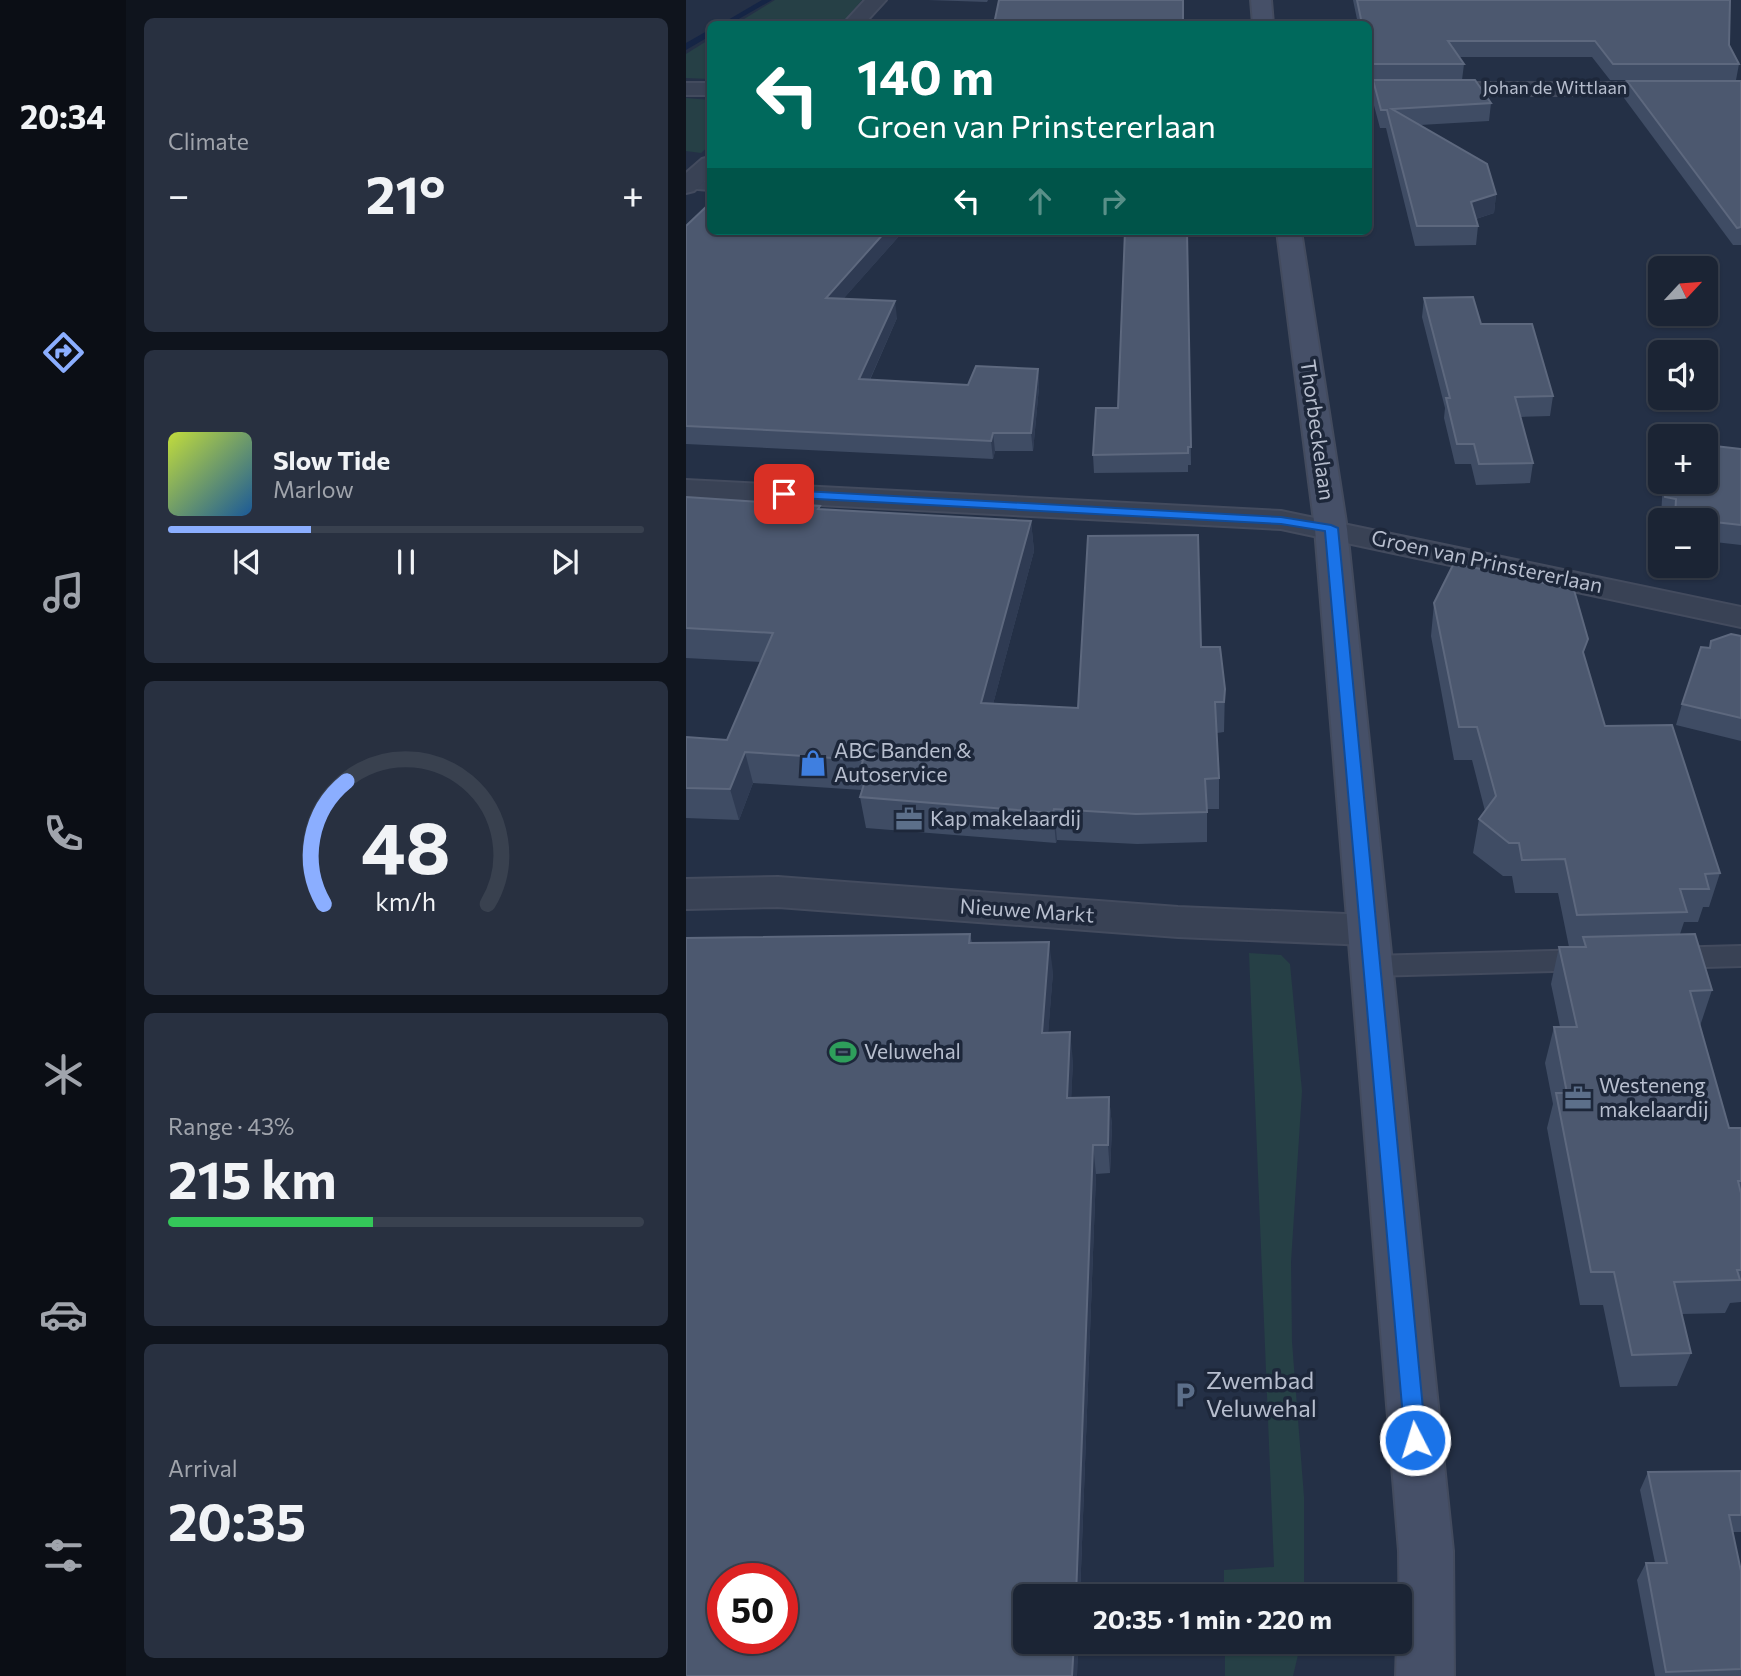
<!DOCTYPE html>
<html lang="en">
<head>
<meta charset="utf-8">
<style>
  body { margin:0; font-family:Commissioner,sans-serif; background:#283040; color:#f1f3f6; height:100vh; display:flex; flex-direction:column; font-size:26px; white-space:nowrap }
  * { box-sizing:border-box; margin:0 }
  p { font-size:23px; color:#a0a4ac }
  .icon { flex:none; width:38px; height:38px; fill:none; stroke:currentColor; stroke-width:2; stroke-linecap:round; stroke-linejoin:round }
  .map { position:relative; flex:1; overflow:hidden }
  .panel { display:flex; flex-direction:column; gap:18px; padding:18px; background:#0f141d; width:560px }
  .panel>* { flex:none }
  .banner { position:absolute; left:21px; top:21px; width:665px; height:214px; border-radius:10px; box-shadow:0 2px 5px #0004,0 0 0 2px #39414f; background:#00695c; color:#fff; overflow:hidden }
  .needle { width:46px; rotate:64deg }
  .tools { position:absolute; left:962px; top:256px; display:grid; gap:14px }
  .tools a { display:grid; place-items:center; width:70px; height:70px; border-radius:10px; background:#1b2434; box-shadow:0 2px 5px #0004,0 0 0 2px #39414f; font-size:35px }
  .speed { position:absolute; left:21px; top:1563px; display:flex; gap:14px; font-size:35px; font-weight:700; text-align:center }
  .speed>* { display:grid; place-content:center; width:91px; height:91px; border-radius:50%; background:#1b2434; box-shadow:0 2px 5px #0004,0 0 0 2px #39414f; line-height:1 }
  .speed .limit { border:10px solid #d22; background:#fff; color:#111 }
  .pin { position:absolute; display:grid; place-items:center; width:60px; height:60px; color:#fff; margin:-30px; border-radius:14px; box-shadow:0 4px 10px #0006 }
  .me { position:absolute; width:77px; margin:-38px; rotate:355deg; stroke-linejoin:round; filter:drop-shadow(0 0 5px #0008) }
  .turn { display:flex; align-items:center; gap:24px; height:147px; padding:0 35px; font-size:32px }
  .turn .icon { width:91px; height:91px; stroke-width:2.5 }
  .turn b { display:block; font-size:49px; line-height:60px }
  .lanes { display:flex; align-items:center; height:66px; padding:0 35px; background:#0003; justify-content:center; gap:35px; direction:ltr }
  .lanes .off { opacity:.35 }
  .big { font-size:52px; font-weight:700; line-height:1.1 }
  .panel .tile { flex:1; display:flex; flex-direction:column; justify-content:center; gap:10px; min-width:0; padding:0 24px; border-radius:10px; background:#283040 }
  .panel .dial { align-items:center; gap:0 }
  .dial svg { height:182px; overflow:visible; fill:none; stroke:#39414f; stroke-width:7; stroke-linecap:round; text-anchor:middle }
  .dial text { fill:#f1f3f6; stroke:none }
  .song { display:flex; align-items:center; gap:21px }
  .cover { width:84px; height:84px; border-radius:10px; background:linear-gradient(135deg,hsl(70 70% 55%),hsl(210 70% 35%)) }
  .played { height:7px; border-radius:4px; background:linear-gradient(90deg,#8baeff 30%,#39414f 30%) }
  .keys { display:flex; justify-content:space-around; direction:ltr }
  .heat { display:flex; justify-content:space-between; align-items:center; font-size:38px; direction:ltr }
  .charge { height:10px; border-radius:5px; background:linear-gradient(90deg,#34c759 43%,#39414f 0) }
  .trip { position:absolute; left:327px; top:1584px; width:399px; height:70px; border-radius:10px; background:#1b2434; box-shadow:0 2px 5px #0004,0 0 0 2px #39414f; font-weight:700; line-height:70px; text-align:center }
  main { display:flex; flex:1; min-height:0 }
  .tabs { display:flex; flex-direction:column; width:126px; justify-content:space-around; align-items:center; background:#0b0e15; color:#a0a4ac }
  .tabs .icon { width:49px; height:49px }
  .tabs .current { color:#8baeff }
  .tabs b { font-size:32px; color:#f1f3f6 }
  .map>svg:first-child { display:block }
</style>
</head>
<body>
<main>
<nav class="tabs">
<b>20:34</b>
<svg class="icon current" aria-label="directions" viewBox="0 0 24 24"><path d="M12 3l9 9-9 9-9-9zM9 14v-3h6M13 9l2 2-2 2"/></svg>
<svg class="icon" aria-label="music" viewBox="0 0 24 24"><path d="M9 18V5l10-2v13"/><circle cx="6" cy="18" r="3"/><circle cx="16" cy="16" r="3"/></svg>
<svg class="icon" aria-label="phone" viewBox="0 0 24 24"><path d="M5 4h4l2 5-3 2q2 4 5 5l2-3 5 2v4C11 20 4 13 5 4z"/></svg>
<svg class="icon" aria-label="climate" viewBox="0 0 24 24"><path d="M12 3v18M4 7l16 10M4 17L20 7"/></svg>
<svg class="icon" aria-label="car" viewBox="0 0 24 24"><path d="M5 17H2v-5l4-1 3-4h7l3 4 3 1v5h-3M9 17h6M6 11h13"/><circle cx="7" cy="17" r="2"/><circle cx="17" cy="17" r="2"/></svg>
<svg class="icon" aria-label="filters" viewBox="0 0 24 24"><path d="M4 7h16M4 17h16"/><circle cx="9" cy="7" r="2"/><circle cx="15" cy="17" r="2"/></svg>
</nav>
<section class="panel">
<div class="tile"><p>Climate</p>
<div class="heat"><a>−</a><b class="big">21°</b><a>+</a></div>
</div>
<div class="tile">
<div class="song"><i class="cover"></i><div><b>Slow Tide</b><p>Marlow</p></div></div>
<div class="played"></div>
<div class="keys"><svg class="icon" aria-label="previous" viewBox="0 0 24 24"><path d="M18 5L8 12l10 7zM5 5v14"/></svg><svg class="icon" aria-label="pause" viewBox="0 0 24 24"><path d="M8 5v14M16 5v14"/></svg><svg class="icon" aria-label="next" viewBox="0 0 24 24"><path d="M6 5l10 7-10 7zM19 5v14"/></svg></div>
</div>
<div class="tile dial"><svg viewBox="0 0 100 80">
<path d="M14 69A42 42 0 1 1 86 69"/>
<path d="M14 69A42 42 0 0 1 24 15" stroke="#8baeff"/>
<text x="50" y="56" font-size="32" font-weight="700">48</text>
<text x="50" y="72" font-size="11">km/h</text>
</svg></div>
<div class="tile"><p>Range · 43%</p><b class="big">215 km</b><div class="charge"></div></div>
<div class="tile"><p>Arrival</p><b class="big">20:35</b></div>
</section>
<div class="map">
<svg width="1055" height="1676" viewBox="0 0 1055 1676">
  <rect width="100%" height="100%" fill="#243046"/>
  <!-- green -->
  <g fill="#264046">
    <path d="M89,0H176L156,24H50Z"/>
    <path d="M24,39V79L0,78V54Z"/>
    <path d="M0,98L24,100V145L15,153L0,151Z"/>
    <path d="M563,953L595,955L604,964L616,1091L605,1262L606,1342L618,1497V1596H538V1570L588,1567Z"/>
    <path d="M539,1642H615L607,1676H539Z"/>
  </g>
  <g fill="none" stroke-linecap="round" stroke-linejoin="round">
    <!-- stream -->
    <g fill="#152545" fill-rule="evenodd">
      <path d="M76,0H86L44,24H35Z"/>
      <path d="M21,31H24V36L0,50V43Z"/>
    </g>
    <defs>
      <g id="service">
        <path d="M0,180L24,182V190L0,188Z"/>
        <path d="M1055,946V966L982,968L973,965L969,958L973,951L982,948Z"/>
        <path d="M904,950L913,953L917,960L913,967L904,970L685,976L676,973L672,966L676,959L685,956Z"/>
      </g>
      <g id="minor">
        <path d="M179,0H200L178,24H157Z"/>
        <rect x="0" y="83" width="24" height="12"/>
        <rect x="682" y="83" width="373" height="12"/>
        <path d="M24,157V176L8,191L0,193V173L16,159Z"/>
        <path d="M0,480L595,511L1055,607V627L595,529L0,498Z"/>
        <path d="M92,877L492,907L682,915L696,919L702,930L696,941L682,945L492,937L92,907L0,909V879Z"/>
      </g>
      <g id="secondary">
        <path d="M565,0H585L587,24H567Z"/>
        <path d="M591,231H615L661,529L767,1551L768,1676H710L711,1642H714L713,1551L629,529Z"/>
      </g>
    </defs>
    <!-- service casing -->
    <use href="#service" stroke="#434b5e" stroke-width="4"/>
    <!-- minor casing -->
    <use href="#minor" stroke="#434b5e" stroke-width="4"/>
    <!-- secondary casing -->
    <use href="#secondary" stroke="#434b5e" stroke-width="4"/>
    <!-- service -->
    <use href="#service" fill="#394255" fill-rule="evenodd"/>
    <!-- minor -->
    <use href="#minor" fill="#394255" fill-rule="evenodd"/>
    <!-- secondary -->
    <use href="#secondary" fill="#465068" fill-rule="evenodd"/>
  </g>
  <!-- wall -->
  <g fill="#3f4c64">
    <path d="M242,0H302L301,2Z"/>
    <path d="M667,0H1044L1043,45L1053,64L1050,80H924L906,57H773L778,64L776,80L805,103L803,121L734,125L810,194L808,213L790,219L792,226L790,245L729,246L700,128H694L686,98L687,80H682V24H672Z"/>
    <path d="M941,81H1055V245H1047L938,98Z"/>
    <path d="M0,226L24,231H369L368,234L214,235L157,299L211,318L184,380L282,385L352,369L353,387L347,451H309L307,459L0,444Z"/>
    <path d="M501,231L505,465H502V472L408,473L407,455L432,408Z"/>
    <path d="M738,298L795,324L867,396L864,416L834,417L847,463L844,483L790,485L785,464H769L758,418L759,408L736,317Z"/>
    <path d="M1055,449V545L1020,541V520H985V518L975,517L977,481H1020Z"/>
    <path d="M0,497L134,509L345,521L348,551L307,704L392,708L515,647L539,689L538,732L531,733L533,778V809H521V842L451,844L371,840L370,843L180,828L174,797L176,790L67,783L53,820L0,818V737L41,740L75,662L0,658Z"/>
    <path d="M748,603L898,656L919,726L1034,873L1023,907H1017L1012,922H998L994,934L1026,990L1014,1026L1043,1128H1055V1302L1044,1303L1039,1313L996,1314L1005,1353L991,1386L934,1387L917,1305H894L861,1128L867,1104L859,1063L868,1027H874L865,984L873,947H883L872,893H829L826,876H817L787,853L793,819L799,811L786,760H768L745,636Z"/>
    <path d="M1055,636V741L990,725L996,704L1023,648Z"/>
    <path d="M284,934L286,943L367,972L362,1033L387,1061L385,1098L423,1097L426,1126L424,1173L410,1174L394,1596H340L392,1642L391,1676H0Z"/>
    <path d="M1055,1471V1532H1046L1055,1571V1676H969L951,1580L960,1563H969L954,1490L962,1472Z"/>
  </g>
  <!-- shaded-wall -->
  <g fill="#2f3b53">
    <path d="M810,194L808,213L783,221L785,202Z"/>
    <path d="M200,231H213L214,235L143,315L140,298Z"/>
    <path d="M209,301L211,318L176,397L173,379Z"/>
    <path d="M352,369L353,387L347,451L345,433Z"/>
    <path d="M307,433L309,451L307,459L305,441Z"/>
    <path d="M345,521L348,551L299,734L295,703Z"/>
    <path d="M59,752L67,783L53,820L44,789Z"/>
    <path d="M368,809L371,840L370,843L367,813Z"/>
    <path d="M363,942L367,972L360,1062L356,1033Z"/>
    <path d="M384,1032L387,1061L384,1127L381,1098Z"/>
    <path d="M423,1097L426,1126L424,1173L422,1145Z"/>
    <path d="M407,1145L410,1174L394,1596H390Z"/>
    <path d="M388,1642H392L391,1676H386Z"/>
  </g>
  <!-- building -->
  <g fill="#4c586f" stroke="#5d687e" stroke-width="2" fill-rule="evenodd">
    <path d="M313,0H497V24H308Z"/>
    <path d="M671,0H1044L1043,45L1053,64H927L909,41H762L778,64H683L682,24H676Z"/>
    <path d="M687,80H789L805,103L706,109L801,164L810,194L785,202L792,226H731L701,110H695Z"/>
    <path d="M941,81H1055V227L1051,228Z"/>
    <path d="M24,203V231H200L140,298L209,301L173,379L282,385L290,366L352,369L345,433H307L305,441L0,426V226Z"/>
    <path d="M439,231H501L505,447H502V453L407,455L410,408H432Z"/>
    <path d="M787,297L795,324H846L867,396L829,397L847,463L793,464L788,444H771L760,398H764L738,298Z"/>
    <path d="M1020,445L1055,449V525L1020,521V520L989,517L990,499L979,497L980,481H1020Z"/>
    <path d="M0,497L134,506L132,509L345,521L295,703L392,708L402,536L512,535L515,647H534L539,689L538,702H529L533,778L519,779L521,812L450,814L368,809L367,813L174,797L183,768L175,767L177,760L59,752L44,789L0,788V737L41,740L87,633L0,628Z"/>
    <path d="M768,563L888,590L902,639L897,652L919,726L986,725L1034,873L1019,874L1023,889H994L1001,912L891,915L879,859L836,860L833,843H823L793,819L810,796L791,727H773L748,603Z"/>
    <path d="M1045,634L1055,636V718L996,704L1015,647L1024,648L1025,641Z"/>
    <path d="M284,934L283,943L363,942L356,1033L384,1032L381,1098L423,1097L422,1145H407L390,1596H340V1642H388L386,1676H0V938ZM37,1578H96V1638H37Z"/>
    <path d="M1009,934L1026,990L1004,991L1043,1128H1055V1181H1052L1055,1193V1270H1051L1054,1280L988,1282L1005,1353L946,1355L928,1272H905L870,1093H881L868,1027H891L873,947H900L897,937Z"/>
    <path d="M1055,1471V1515H1043L1055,1571V1669L980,1672L960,1563H981L962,1472Z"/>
  </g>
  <!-- route -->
  <path fill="#1a73e8" stroke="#114b97" stroke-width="2" d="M98,490L595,517L645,525L652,528L740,1440L737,1447L729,1450L722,1447L719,1440L639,531L595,524L94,497V491Z"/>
  <!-- icons -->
  <defs>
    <symbol id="shop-bare" viewBox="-9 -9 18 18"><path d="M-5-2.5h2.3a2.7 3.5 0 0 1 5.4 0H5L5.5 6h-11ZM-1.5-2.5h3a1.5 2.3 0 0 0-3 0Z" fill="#3f7fe0" stroke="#1d273a" stroke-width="2.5" paint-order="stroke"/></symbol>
    <symbol id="office-bare" viewBox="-9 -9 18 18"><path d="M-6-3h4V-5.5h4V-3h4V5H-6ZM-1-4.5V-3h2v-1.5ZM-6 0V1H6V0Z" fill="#5c6f8a" stroke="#1d273a" stroke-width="2.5" paint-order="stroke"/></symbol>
    <symbol id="stadium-bare" viewBox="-9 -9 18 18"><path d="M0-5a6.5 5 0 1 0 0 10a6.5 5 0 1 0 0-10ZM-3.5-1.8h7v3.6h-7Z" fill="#2e9e5b" stroke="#1d273a" stroke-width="2.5" paint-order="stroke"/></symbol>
    <symbol id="parking-bare" viewBox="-9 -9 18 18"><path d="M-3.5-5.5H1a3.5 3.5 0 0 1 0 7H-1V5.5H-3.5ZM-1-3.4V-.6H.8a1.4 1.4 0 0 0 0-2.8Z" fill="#5c6f8a" stroke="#1d273a" stroke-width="2.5" paint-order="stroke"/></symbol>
  </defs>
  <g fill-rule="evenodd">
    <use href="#shop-bare" x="108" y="744" width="38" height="38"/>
    <use href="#office-bare" x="204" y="800" width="38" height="38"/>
    <use href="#stadium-bare" x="138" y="1033" width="38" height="38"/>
    <use href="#office-bare" x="873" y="1079" width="38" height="38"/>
    <use href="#parking-bare" x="480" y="1376" width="38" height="38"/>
  </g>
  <g text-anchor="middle" stroke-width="7" stroke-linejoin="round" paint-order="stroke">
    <!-- far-street labels -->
    <g font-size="18" fill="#b7bece" stroke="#1d273a">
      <text x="869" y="94">Johan de Wittlaan</text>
    </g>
    <!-- street labels -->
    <g font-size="21" fill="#b7bece" stroke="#1d273a">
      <text transform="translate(631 430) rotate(82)" y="7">Thorbeckelaan</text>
      <text transform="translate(801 562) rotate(12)" y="7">Groen van Prinstererlaan</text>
      <text transform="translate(341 911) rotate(4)" y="7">Nieuwe Markt</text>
    </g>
    <!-- poi labels -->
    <g font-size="21" fill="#b7bece" stroke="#1d273a" text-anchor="start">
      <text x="148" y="758">ABC Banden &amp;<tspan x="148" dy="24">Autoservice</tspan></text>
      <text x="244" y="826">Kap makelaardij</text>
      <text x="178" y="1059">Veluwehal</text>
      <text x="913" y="1093">Westeneng<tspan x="913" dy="24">makelaardij</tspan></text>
    </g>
    <!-- near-poi labels -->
    <g font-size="24" fill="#b7bece" stroke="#1d273a" text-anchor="start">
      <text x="520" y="1389">Zwembad<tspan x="520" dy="28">Veluwehal</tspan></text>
    </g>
  </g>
</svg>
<div class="tools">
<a><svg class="needle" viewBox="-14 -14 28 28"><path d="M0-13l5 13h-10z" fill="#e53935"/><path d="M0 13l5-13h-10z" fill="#a0a4ac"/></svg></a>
<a><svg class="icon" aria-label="sound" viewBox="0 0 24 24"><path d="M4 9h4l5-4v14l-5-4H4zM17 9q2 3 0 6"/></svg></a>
<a>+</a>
<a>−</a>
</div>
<div class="speed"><div class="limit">50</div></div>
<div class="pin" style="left:98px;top:494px;background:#d93025"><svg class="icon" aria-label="arrive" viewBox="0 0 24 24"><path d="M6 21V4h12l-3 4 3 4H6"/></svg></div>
<svg class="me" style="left:729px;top:1440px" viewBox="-20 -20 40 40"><circle r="17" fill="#1a73e8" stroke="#fff" stroke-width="3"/><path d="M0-11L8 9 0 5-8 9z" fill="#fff"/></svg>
<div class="trip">20:35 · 1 min · 220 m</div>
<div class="banner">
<div class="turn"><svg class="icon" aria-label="left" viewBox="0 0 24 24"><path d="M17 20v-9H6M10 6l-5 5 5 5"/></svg><div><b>140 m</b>Groen van Prinstererlaan</div></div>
<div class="lanes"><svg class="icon" aria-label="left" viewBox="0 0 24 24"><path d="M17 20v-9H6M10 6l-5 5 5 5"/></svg><svg class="icon off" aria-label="ahead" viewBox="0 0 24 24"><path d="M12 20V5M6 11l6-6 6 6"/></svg><svg class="icon off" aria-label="right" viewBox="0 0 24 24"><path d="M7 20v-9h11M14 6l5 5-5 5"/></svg></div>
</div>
</div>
</main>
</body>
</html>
